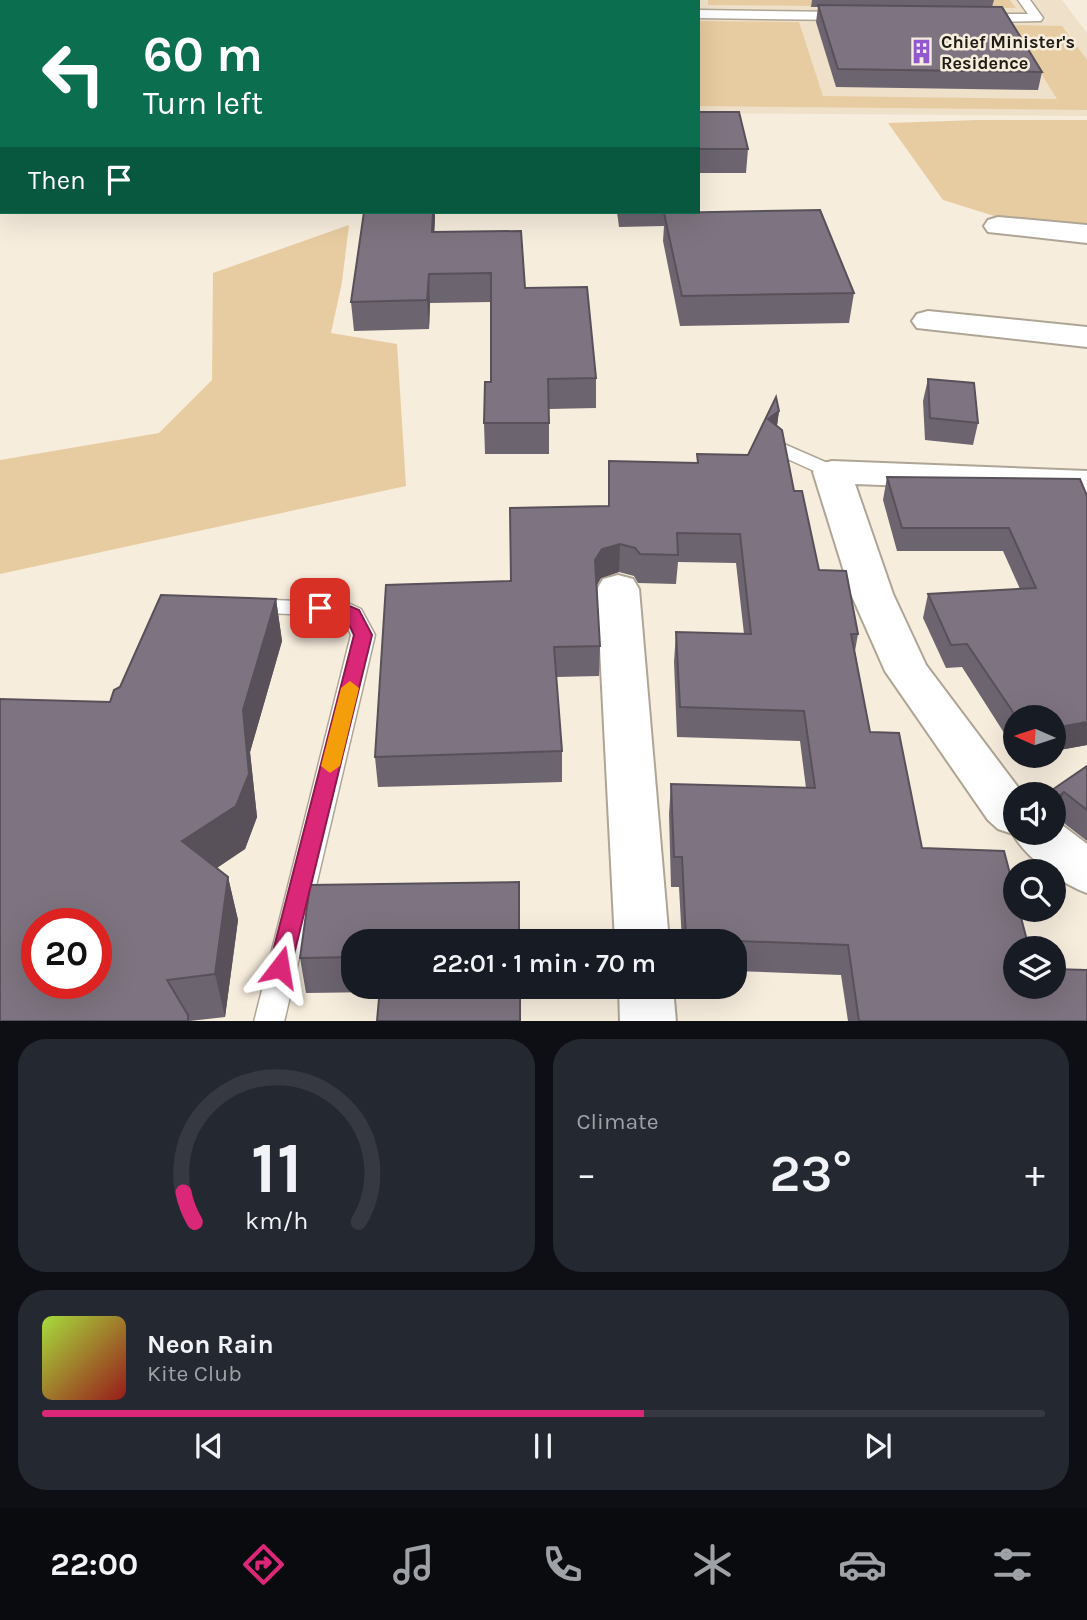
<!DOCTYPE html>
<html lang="en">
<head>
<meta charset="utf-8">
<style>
  body { margin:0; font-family:Karla,sans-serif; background:#242831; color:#f1f3f6; height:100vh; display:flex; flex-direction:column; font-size:26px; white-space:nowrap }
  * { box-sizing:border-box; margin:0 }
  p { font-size:23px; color:#9ea1a6 }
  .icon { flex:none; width:38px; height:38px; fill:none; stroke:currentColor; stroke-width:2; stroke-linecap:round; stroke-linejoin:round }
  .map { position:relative; height:1021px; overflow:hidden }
  .side { display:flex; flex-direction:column; gap:18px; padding:18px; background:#0d0f14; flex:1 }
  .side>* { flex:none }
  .guide { position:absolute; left:0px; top:0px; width:700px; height:214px; box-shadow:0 7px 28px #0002; background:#0b6e4f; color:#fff; overflow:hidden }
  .needle { width:46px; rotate:273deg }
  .fabs { position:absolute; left:1003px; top:705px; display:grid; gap:14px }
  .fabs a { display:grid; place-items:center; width:63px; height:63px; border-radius:50%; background:#171b24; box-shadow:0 7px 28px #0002; font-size:35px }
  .speed { position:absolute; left:21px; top:908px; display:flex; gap:14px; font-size:35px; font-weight:700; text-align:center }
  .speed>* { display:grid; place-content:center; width:91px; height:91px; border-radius:50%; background:#171b24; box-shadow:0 7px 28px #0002; line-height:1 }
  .speed .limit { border:10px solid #d22; background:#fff; color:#111 }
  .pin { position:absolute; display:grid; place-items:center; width:60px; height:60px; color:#fff; margin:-30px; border-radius:14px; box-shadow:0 4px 10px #0006 }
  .me { position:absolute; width:77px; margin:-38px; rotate:14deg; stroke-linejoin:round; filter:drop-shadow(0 0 5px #0008) }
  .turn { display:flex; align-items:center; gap:24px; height:147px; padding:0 28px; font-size:32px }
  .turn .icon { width:91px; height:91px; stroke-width:2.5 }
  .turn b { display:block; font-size:49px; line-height:60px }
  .then { display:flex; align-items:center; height:66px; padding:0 28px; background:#0003; gap:14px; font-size:26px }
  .big { font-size:52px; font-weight:600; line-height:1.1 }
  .side .tile { flex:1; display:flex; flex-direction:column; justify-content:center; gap:10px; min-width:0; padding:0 24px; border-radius:28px; background:#242831 }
  .side .dial { align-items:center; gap:0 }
  .dial svg { height:182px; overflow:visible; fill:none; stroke:#363941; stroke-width:7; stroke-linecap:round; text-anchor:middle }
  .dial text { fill:#f1f3f6; stroke:none }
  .song { display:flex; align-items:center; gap:21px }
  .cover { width:84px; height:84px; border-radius:10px; background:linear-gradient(135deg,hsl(80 70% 55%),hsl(0 70% 35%)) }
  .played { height:7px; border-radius:4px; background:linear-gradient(90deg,#db2777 60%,#363941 60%) }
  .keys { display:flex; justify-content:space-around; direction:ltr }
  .heat { display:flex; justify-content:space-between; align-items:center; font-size:38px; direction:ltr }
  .side .tiles { flex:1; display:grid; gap:18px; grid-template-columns:1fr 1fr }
  .tile:last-child { grid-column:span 2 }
  .trip { position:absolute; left:341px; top:929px; width:406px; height:70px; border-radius:28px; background:#171b24; box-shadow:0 7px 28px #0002; font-weight:600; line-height:70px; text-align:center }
  .dock { display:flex; height:112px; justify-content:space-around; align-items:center; background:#090b0e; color:#9ea1a6 }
  .dock .icon { width:49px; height:49px }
  .dock .selected { color:#db2777 }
  .dock b { font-size:32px; color:#f1f3f6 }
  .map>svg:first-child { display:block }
</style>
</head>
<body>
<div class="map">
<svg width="1087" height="1022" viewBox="0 0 1087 1022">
  <rect width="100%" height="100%" fill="#f7eddd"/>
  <!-- built -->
  <path fill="#efe0ca" d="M311,0H1062L1087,33V116L698,113V2Z"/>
  <!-- green -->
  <g fill="#e8cca1">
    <path d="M708,0H1010L1016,8L708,5Z"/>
    <path d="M698,21L799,22L823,96L1057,99L1011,25L1062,26L1087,60V110L698,106Z"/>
    <path d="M978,120H1087V226L1007,220L943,200L888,123Z"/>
    <path d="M349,225L342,282L331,333L397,344L406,486L0,574V460L159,433L212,380L213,273Z"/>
  </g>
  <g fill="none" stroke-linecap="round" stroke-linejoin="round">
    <defs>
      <g id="service">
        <path d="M640,0H652L653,2H641Z"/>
        <rect x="664" y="0" width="12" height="2"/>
        <path d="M1018,0H1030L1043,18L1041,21L980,22L974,18L980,14H1028Z"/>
        <path d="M698,10L843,12L849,16L843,20L698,18Z"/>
        <path d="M777,441L839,468L842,472L839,476H825L770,451L767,447L770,443Z"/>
        <path d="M250,599L348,603L361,609L375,635L284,1022H254L351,635L344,619L337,616L242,612L239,607L242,602Z"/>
      </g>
      <g id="minor">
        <path d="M998,217L1087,225V243L988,232L984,226L988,220Z"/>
        <path d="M928,311L1087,327V347L917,328L912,321L917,314Z"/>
        <path d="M832,461L1087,471V493L855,484L893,594L926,665L1023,794H1015V833H1054V819L1087,844V893C1062,884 1026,858 1013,834L998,829L988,820L885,671L851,594L813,472L819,464Z"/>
        <path d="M618,575L633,579L639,589L669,942H615L597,589L603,579Z"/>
        <path d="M619,987H673L676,1022H620Z"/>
      </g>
    </defs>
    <!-- service casing -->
    <use href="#service" stroke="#aea595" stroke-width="3"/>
    <!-- minor casing -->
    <use href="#minor" stroke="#aea595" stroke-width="4"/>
    <!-- service -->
    <use href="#service" fill="#fff" fill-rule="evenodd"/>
    <!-- minor -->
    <use href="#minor" fill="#fff" fill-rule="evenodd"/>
  </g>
  <!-- wall -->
  <g fill="#6c646f">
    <path d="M812,0H994L992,7L1042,72L1038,90L836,87L816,22L818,7H811Z"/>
    <path d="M698,112L748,149L746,173H698Z"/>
    <path d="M364,212H435L434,232L525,288L596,378V408L549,409V454H485L484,423L491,382V302L430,303L429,329L354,331L351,302Z"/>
    <path d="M617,212H668L854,293L849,323L680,326L663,241L664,226L619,227Z"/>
    <path d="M928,379L978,423L973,445L925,440L923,401Z"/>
    <path d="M779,411L777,426L794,491L819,570L858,634L855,651L870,732L922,848L1015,948L1087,1021H848L841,975L735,971V942H682L679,887H671L669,814L671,784L806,788L800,741L677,737L674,662L676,632L744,634L736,563L678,562L676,584L638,583L634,576L619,572L601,578L597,585L600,646L599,676L556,677L562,751V782L378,787L375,757L511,581L608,506L609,461L697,463V454L748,455Z"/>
    <path d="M887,477L1080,479L1087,745L1054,751V718H1015V750L962,667L946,668L923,618L928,594L1020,589L1003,551H897L883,500Z"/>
    <path d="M276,599L282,641L250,752L257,817L245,849L216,868L228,877L238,920L225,1017L190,1021H0L110,702Z"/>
    <path d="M1087,766V841L1056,817L1054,819V794H1051L1052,790Z"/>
    <path d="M354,942V987H520L379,992L306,993L300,958Z"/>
  </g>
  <!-- shaded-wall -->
  <g fill="#58515a">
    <path d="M433,212H435V219L433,260L432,232Z"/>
    <path d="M429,274L430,303L429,329L427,300Z"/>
    <path d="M779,411L775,439L768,419Z"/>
    <path d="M620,544L619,572L601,578L594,589L595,560L602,549Z"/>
    <path d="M276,599L282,641L250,752L257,817L245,849L192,885L182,841L243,710Z"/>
    <path d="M1087,722V745L1054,751V728Z"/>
    <path d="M1064,792L1056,817L1054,819V814L1059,796Z"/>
    <path d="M228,877L238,920L225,1017L215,974Z"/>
  </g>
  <!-- building -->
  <g fill="#7e7481" stroke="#58515a" stroke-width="2" fill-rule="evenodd">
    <path d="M321,0H636V2H320Z"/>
    <path d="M818,5L1002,7L1042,72L838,69Z"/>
    <path d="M698,112H739L748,149H698Z"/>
    <path d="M820,210L854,293L682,296L664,213Z"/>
    <path d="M364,212H433L432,232L521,231L525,288L587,287L596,378L548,379L549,423H484L485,382H491V273L429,274L427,300L351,302Z"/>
    <path d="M928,379L974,383L978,423L930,418Z"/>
    <path d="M776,397L779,411L768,419L782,430L794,491H802L819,570L846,571L858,634H851L870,732L899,733L922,848L1004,851L1015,893V910H1019L1029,948H1015V987H1054V969L1087,970V1021H859L848,945L686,939L682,857H674L671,784L815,788L804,711L680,707L676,632L751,634L740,534L677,533L678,555L640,554L635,548L620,544L602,549L595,560L600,646L554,647L562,751L375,757L386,585L511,581L510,508L609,506V461L698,463L697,454L748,455Z"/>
    <path d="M887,477L1080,479L1087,496V722L1054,728V718H1017L967,644L951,645L928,594L1036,588L1009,528H902Z"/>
    <path d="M161,595L276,599L243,710L249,774L236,806L182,841L228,877L215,974L167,980L188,1015V1021H0V699L110,702L114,690L120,687ZM37,924H96V984H37Z"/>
    <path d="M1087,766V810L1064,792L1059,796L1052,790Z"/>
    <path d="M519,882V942H354V957L300,958L310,885Z"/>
    <path d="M380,987H520V1021H377Z"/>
  </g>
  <!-- route -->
  <path fill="#db2777" stroke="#8e194d" stroke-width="2" d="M320,602H340L359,610L372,635L291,967L288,974L280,977L272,974L269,967L354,635L346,618L314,612L312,608L314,604Z"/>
  <!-- slow -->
  <path fill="#f59e0b" d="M350,681L359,688L340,766L330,773L321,766L341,688Z"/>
  <!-- icons -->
  <defs>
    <symbol id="building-bare" viewBox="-9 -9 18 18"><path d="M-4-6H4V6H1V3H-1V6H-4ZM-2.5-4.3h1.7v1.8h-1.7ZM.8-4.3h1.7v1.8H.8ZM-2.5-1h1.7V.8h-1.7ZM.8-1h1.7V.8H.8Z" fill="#9258cf" stroke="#f7eddd" stroke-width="2.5" paint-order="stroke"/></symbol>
  </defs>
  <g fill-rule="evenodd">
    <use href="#building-bare" x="904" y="34" width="35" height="35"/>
  </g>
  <g text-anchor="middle" stroke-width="5" stroke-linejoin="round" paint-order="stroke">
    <!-- far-poi labels -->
    <g font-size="18" font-weight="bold" fill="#1f1c16" stroke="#f7eddd" text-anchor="start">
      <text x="941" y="48">Chief Minister's<tspan x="941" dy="21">Residence</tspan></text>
    </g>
  </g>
</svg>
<div class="fabs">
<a><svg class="needle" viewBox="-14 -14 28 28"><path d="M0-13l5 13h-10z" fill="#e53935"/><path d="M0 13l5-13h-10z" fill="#9ea1a6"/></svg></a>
<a><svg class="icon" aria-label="sound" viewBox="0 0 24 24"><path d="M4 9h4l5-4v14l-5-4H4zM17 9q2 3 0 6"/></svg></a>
<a><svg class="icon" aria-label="search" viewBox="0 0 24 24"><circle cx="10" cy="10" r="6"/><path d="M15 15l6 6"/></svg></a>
<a><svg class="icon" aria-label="layers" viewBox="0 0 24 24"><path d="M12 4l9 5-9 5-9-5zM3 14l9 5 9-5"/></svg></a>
</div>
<div class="speed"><div class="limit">20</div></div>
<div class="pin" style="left:320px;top:608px;background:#d93025"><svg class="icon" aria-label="arrive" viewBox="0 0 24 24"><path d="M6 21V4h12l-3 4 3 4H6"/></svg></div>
<svg class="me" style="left:280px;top:967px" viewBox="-20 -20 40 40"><path d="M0-17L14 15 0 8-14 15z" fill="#db2777" stroke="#fff" stroke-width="4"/></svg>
<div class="trip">22:01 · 1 min · 70 m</div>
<div class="guide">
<div class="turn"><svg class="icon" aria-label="left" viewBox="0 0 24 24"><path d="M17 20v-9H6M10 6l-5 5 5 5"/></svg><div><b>60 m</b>Turn left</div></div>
<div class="then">Then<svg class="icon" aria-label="arrive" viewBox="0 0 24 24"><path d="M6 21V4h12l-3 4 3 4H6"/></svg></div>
</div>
</div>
<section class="side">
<div class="tiles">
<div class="tile dial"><svg viewBox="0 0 100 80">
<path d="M14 69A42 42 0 1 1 86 69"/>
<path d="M14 69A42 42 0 0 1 9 56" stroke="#db2777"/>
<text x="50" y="56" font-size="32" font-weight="700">11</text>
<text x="50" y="72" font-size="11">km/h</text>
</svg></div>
<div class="tile"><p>Climate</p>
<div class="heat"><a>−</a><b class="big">23°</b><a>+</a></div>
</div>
<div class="tile">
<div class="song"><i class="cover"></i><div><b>Neon Rain</b><p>Kite Club</p></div></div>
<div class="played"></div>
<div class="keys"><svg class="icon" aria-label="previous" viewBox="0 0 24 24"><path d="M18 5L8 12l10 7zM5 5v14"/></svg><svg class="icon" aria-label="pause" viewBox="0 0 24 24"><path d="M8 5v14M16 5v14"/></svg><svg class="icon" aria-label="next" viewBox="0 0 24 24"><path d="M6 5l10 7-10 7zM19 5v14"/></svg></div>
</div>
</div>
</section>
<nav class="dock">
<b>22:00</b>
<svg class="icon selected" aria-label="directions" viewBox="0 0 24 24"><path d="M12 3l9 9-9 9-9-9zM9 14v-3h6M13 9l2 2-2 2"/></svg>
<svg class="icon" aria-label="music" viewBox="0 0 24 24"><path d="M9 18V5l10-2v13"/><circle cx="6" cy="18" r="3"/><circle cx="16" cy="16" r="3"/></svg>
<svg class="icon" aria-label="phone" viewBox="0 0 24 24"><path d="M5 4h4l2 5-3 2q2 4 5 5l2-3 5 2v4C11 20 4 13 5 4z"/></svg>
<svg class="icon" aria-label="climate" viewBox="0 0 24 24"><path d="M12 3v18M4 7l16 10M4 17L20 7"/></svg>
<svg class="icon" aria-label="car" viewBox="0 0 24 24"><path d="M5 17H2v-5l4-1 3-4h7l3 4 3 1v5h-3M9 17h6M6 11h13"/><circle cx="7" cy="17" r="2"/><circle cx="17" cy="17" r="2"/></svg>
<svg class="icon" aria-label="filters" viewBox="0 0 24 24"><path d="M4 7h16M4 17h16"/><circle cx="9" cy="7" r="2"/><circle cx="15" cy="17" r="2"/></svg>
</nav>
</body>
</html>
